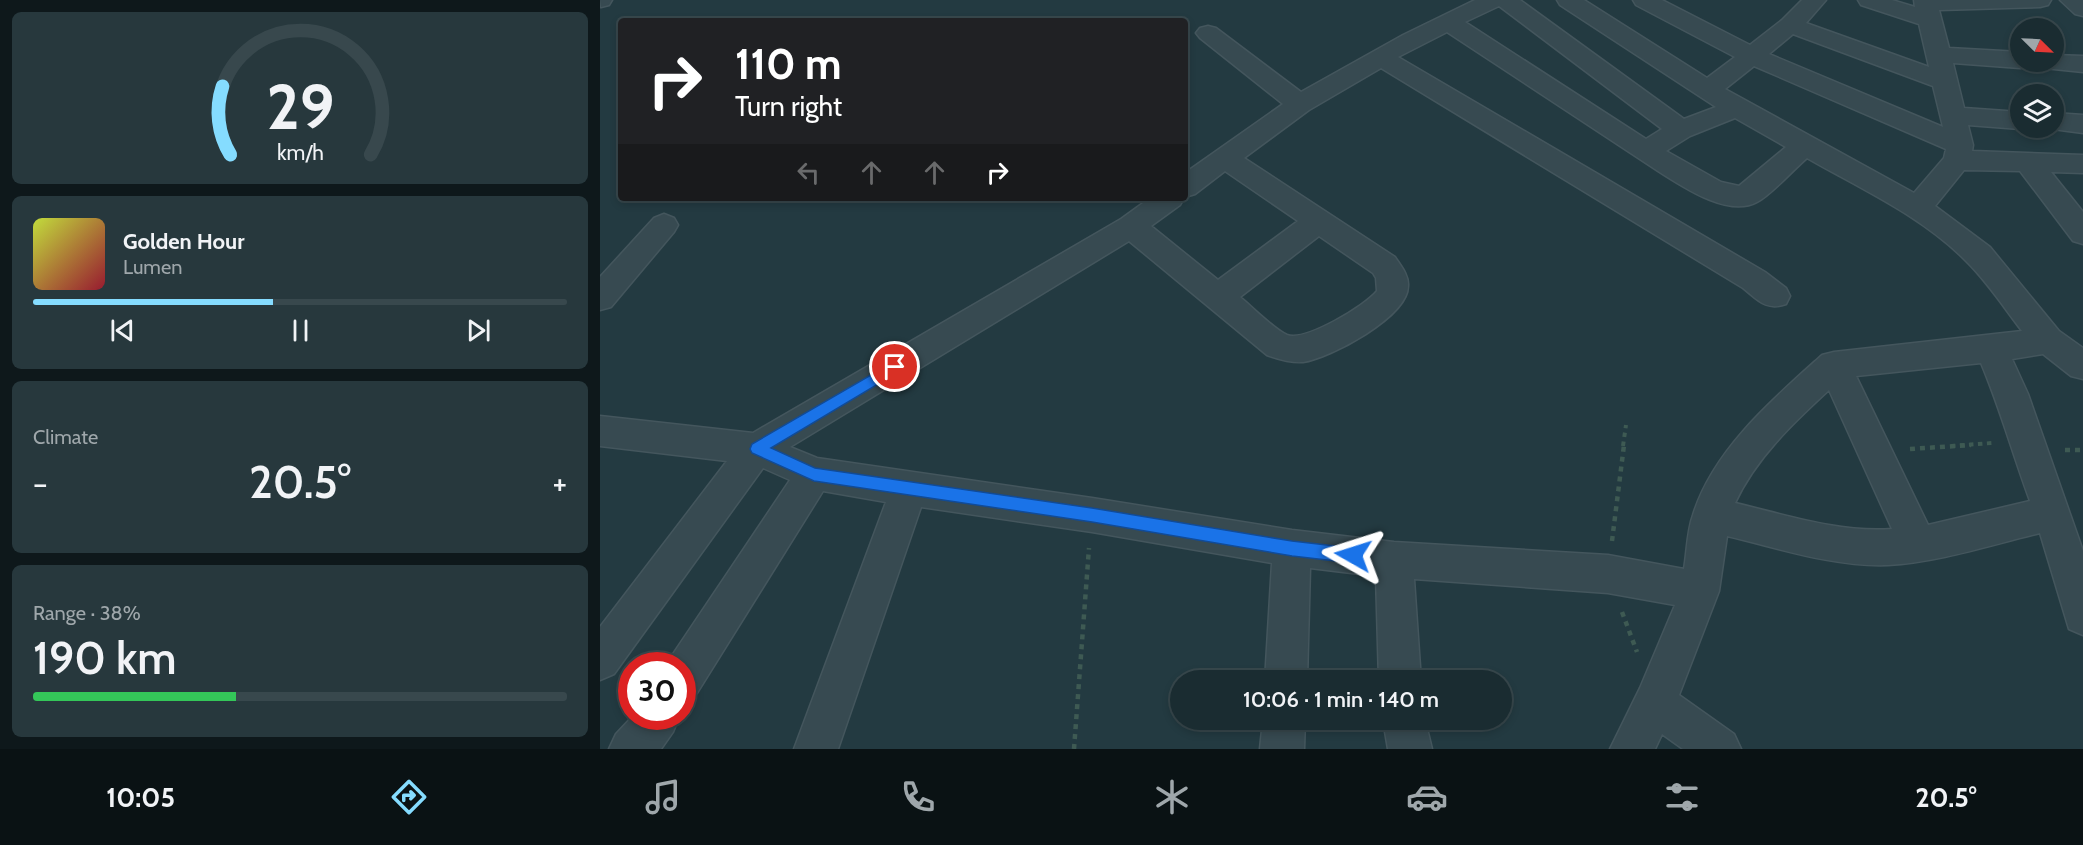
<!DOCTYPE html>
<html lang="en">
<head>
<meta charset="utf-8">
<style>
  body { margin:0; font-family:Cabin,sans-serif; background:#27383d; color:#f1f3f6; height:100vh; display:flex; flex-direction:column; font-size:22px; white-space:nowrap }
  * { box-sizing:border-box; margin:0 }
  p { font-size:20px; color:#9fa7ab }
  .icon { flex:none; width:33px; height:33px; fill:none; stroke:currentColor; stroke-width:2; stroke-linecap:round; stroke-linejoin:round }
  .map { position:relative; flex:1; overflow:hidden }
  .details { display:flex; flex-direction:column; gap:12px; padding:12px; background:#0e181b; width:600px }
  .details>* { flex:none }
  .hud { position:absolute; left:18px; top:18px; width:570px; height:183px; border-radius:6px; box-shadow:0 3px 9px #0003,0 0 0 2px #38484d; background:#202124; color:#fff; overflow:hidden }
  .needle { width:39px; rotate:114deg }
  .controls { position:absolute; left:1410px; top:18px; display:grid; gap:12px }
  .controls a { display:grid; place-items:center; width:54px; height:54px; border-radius:50%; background:#1a2c31; box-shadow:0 3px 9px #0003,0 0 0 2px #38484d; font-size:30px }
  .speed { position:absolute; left:18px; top:652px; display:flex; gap:12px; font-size:30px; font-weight:700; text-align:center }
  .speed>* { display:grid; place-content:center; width:78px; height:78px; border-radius:50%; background:#1a2c31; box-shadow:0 3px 9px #0003,0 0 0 2px #38484d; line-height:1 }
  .speed .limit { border:9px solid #d22; background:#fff; color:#111 }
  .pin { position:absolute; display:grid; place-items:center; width:51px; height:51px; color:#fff; margin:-26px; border:3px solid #fff; border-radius:50%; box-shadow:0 2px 6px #0007 }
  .me { position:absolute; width:66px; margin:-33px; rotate:276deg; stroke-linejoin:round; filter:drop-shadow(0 0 4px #0008) }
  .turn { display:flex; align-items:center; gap:21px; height:126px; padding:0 18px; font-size:27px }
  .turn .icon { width:78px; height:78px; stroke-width:2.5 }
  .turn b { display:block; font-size:42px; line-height:51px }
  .lanes { display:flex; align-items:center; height:57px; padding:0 18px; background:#0003; justify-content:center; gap:30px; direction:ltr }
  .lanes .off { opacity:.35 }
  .big { font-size:45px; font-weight:600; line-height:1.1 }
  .details .tile { flex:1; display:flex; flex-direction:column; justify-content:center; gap:9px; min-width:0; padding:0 21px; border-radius:9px; background:#27383d }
  .details .dial { align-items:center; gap:0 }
  .dial svg { height:156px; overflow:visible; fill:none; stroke:#38484d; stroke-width:7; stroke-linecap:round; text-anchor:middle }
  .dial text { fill:#f1f3f6; stroke:none }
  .song { display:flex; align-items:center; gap:18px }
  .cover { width:72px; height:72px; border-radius:9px; background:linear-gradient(135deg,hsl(70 70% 55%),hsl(350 70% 35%)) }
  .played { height:6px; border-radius:3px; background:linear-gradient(90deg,#85dcff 45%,#38484d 45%) }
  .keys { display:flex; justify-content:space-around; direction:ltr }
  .heat { display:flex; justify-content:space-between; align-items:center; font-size:33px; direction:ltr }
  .charge { height:9px; border-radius:4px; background:linear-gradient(90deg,#34c759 38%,#38484d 0) }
  .trip { position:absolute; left:570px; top:670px; width:342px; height:60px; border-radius:30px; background:#1a2c31; box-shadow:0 3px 9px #0003,0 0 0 2px #38484d; font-weight:600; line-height:60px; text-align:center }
  .menu { display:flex; height:96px; justify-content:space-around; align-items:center; background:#0a1214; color:#9fa7ab }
  .menu .icon { width:42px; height:42px }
  .menu .active { color:#85dcff }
  .menu b { font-size:27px; color:#f1f3f6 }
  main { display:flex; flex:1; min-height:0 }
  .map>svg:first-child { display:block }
</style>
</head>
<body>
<main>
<section class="details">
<div class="tile dial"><svg viewBox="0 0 100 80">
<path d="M14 69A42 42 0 1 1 86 69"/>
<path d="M14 69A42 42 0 0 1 10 34" stroke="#85dcff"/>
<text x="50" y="56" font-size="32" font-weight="700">29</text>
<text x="50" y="72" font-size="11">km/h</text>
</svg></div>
<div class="tile">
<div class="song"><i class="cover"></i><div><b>Golden Hour</b><p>Lumen</p></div></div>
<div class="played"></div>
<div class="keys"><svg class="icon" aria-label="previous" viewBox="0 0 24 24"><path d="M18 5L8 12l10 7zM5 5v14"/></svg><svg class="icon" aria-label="pause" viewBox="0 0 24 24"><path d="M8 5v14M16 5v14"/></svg><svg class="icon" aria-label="next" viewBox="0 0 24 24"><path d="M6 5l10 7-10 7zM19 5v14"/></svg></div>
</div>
<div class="tile"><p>Climate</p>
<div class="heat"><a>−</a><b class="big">20.5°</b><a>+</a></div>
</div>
<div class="tile"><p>Range · 38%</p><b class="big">190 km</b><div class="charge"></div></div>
</section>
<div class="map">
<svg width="1483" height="749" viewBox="0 0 1483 749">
  <rect width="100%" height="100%" fill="#233a41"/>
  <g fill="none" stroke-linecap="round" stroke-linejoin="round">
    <defs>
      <g id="minor">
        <path d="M0,0H12L9,5L1,7Z"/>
        <path d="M875,0H920L1084,119L1116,107L960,5L957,0H984L1107,78L1135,57L1036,5L1033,0H1062L1150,45L1182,20L1202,0H1226L1206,23L1329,67L1319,24L1261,5L1258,0H1292L1315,7L1314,0H1451L1448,5L1440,7L1339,10L1349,48L1420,52V62H1454V55L1483,56V72L1434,67L1431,62L1429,65L1420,68L1353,63L1364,108L1420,112V128H1424L1420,129L1368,125L1373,145L1372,151L1483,155V173L1451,172L1483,212V244L1473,241L1420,171L1364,170L1335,206L1390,247L1459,331L1483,348V379L1471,376L1443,354L1412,359L1428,394L1483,551V635L1469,629L1440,533C1390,545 1340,562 1288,565C1233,567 1179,548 1127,536L1119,591L1079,695L1134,734L1141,749H1083L1062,734L1055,749H1010L1040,688L1075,605L1008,593L814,579L821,681H779L776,576L710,568L707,681H665L672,563L492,532L321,507L238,749H194L286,502L223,491L97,693L82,698V666H66L67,663L190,480L163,468L14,674L0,680V627L127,461L0,446V416L153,433L521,219L550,198H584L580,205L551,226L618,280L698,221L625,171L595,194L585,197V173L683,104L600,38L596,33L600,28L608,26L616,28L701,92L803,35ZM899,6L1062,129L1046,139L865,22ZM847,32L1058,171C1082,186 1128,218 1157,202C1172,194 1193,170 1207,158C1261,189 1324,217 1368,263C1388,283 1405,309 1422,331L1234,352L1222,355C1173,399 1113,450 1093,515C1087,531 1087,552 1084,569L1008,555L794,542L692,530L492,498L217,458L190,447L529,241L667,355C678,359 690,363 703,362C730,358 808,317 808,286C809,275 800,265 795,257L644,158L709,110L781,68L1143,288C1158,300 1166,311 1186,304L1190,296L1186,288L1165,272L798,57ZM1193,34L1333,86L1343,127L1169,54ZM1154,66L1346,149L1344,158L1314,193L1125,89ZM1135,118L1186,147L1139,186L1121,182L1066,151L1090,136ZM719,236L773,273L776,278L777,291C765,306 705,342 687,335C675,330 651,306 640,297ZM1381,363C1400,408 1413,455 1430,501L1328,525L1256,376ZM1229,390L1292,529C1240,533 1186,515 1135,503C1156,458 1193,423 1229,390Z"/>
        <path d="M1460,0H1483V16L1475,14Z"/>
        <path d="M1454,113L1483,115V133L1445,128H1454Z"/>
        <path d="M64,214L74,218L78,225L74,232L11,307L0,310V277L54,218Z"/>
        <path d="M32,717H79L73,732L61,749H9L16,734Z"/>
        <path d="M663,720H705L704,749H660Z"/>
        <path d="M783,720H825L832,749H788Z"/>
      </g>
    </defs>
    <!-- minor casing -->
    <use href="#minor" stroke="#44565d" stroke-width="3"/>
    <!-- path-far1 -->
    <g stroke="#3e5a53" stroke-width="4" stroke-dasharray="4.5 4.5" stroke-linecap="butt">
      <path d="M1023,446L1026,425"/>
      <path d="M1351,446L1392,443"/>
    </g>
    <!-- path -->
    <g stroke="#3e5a53" stroke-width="4.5" stroke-dasharray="5 5" stroke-linecap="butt">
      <path d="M1310,449L1371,445"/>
      <path d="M1465,450H1483"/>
      <path d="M1012,541L1024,445"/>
      <path d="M1022,612L1037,652"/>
      <path d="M474,749L489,548"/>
    </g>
    <!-- minor -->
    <use href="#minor" fill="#374a51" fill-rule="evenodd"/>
  </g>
  <!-- route -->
  <path fill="#1a73e8" stroke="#114b97" stroke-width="1.5" d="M295,361L300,363L302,367L300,371L171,448L215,468L492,508L692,541L753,548L759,550L761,555L759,560L753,563L692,556L492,522L214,481L152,453L150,449L152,444Z"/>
</svg>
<div class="controls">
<a><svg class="needle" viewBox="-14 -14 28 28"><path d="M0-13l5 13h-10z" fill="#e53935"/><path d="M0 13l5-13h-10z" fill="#9fa7ab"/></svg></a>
<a><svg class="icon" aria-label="layers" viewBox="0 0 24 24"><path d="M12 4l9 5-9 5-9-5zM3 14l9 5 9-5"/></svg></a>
</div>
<div class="speed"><div class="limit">30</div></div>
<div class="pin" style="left:295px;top:367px;background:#d93025"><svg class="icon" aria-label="arrive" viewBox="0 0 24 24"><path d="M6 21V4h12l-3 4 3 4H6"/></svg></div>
<svg class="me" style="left:753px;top:555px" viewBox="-20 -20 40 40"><path d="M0-17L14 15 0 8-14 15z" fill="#1a73e8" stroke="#fff" stroke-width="4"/></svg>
<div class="trip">10:06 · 1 min · 140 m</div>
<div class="hud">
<div class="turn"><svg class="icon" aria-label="right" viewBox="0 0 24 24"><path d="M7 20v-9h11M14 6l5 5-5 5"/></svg><div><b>110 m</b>Turn right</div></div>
<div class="lanes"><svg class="icon off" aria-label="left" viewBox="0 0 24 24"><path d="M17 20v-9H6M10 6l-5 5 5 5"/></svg><svg class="icon off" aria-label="ahead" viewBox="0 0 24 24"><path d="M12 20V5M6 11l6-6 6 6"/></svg><svg class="icon off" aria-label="ahead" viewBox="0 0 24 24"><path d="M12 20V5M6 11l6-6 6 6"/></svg><svg class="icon" aria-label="right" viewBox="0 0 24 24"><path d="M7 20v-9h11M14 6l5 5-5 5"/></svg></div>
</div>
</div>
</main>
<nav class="menu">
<b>10:05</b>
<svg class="icon active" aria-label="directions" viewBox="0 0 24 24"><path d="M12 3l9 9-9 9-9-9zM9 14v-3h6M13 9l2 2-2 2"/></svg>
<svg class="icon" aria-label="music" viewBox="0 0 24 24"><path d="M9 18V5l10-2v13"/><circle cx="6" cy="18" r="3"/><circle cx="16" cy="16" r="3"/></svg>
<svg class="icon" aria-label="phone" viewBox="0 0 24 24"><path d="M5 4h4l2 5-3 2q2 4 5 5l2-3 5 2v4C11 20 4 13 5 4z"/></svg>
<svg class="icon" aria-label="climate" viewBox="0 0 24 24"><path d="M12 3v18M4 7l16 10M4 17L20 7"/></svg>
<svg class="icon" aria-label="car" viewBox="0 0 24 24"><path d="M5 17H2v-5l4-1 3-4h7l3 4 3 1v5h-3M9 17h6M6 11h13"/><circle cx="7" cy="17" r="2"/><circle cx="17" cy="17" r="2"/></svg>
<svg class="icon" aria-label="filters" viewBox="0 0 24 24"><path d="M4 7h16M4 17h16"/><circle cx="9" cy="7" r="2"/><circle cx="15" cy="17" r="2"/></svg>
<b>20.5°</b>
</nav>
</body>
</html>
